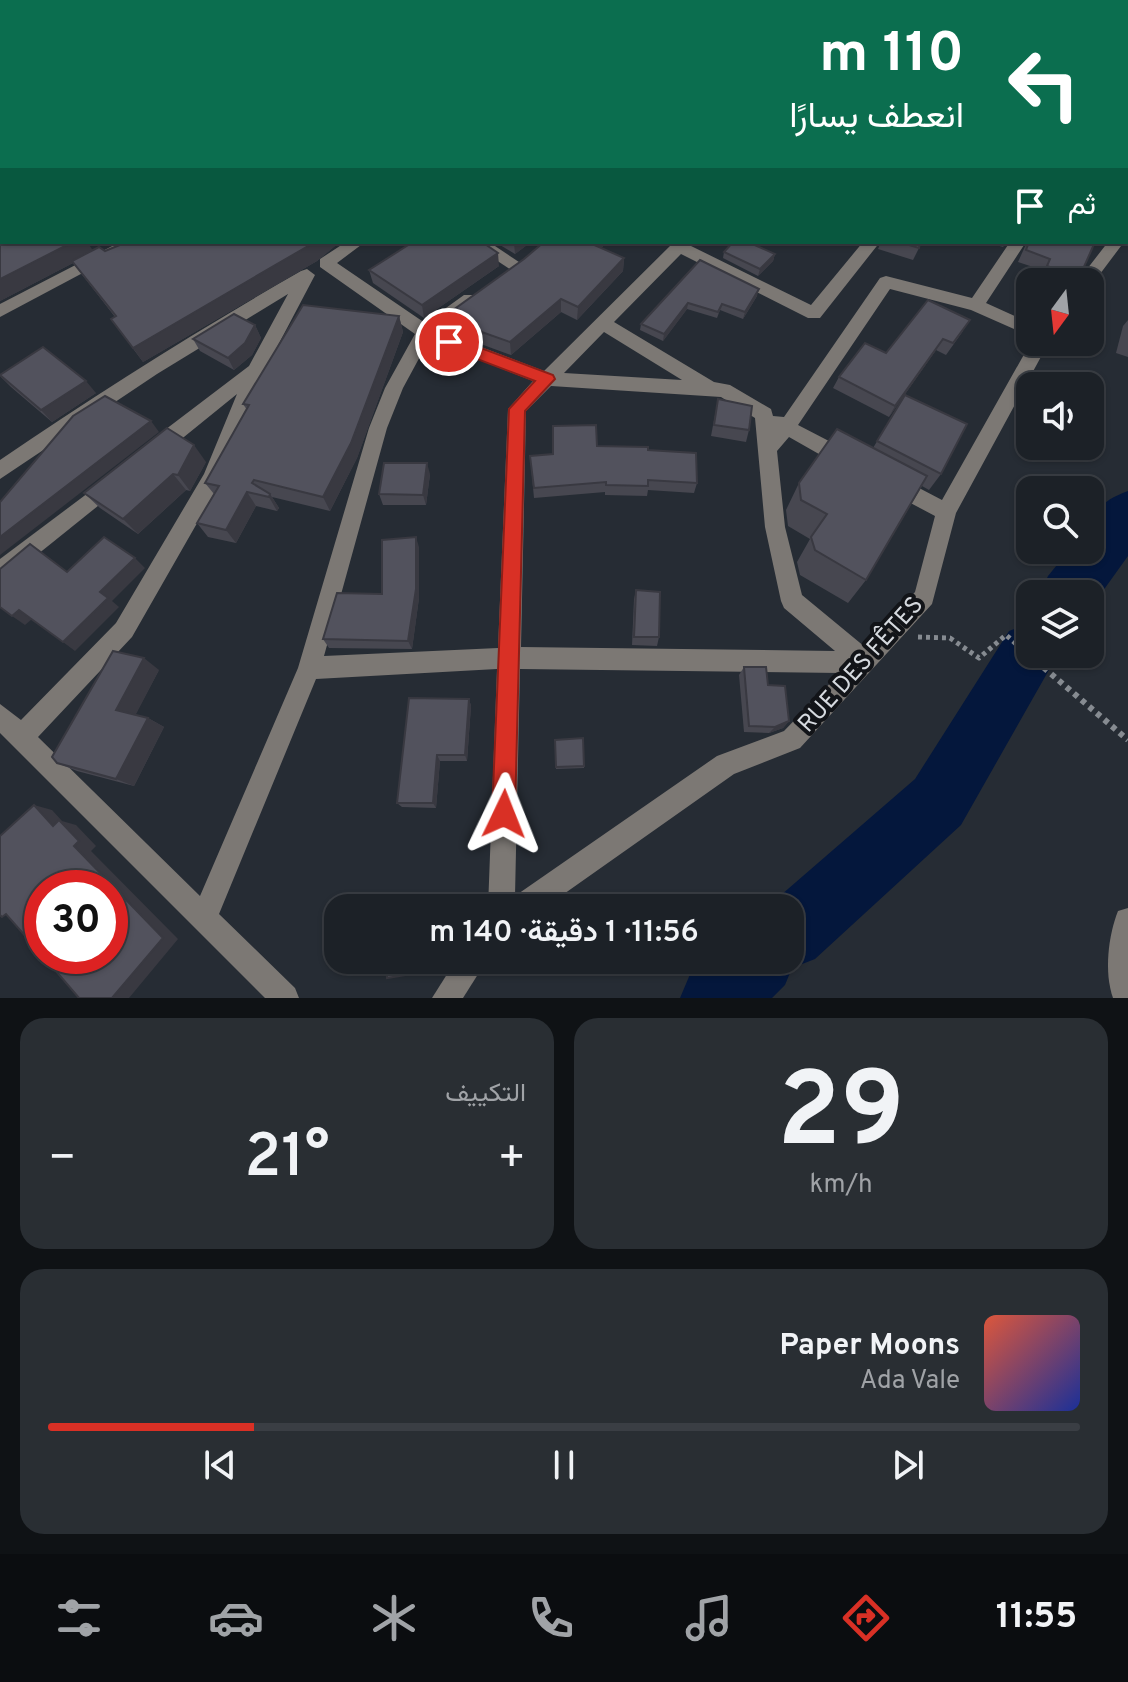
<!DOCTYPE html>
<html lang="ar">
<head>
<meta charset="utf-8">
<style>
  body { margin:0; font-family:Overpass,Vazirmatn,sans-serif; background:#292e33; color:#f1f3f6; direction:rtl; height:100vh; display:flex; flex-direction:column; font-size:30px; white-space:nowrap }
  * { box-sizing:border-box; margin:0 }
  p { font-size:26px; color:#a0a3a7 }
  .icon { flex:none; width:44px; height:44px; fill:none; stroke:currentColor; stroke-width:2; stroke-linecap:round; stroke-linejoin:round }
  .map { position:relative; height:998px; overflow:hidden; direction:ltr }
  .panel { display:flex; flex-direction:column; gap:20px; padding:20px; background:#0f1215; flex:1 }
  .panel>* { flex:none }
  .banner { position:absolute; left:0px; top:0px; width:1128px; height:244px; box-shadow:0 2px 6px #0004,0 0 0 2px #3a3e44; direction:rtl; background:#0b6e4f; color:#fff; overflow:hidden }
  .needle { width:52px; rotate:195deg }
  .buttons { position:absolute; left:1016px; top:268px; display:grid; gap:16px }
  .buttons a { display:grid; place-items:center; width:88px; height:88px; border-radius:16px; background:#1c2127; box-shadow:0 2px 6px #0004,0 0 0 2px #3a3e44; font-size:40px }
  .speed { position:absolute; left:24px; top:870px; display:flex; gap:16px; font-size:40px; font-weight:700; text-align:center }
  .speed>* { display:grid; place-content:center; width:104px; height:104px; border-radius:50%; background:#1c2127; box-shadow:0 2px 6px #0004,0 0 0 2px #3a3e44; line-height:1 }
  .speed .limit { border:12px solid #d22; background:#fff; color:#111 }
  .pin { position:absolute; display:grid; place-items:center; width:68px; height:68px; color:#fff; margin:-34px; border:4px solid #fff; border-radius:50%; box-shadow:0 2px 8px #0007 }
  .me { position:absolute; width:88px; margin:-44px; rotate:2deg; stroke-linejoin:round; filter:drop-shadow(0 0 6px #0008) }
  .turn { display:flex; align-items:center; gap:28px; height:168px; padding:0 32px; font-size:36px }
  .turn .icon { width:104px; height:104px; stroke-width:2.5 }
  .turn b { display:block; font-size:56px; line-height:68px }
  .then { display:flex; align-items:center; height:76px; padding:0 32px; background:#0003; gap:16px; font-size:30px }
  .big { font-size:60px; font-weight:600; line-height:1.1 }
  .panel .widget { flex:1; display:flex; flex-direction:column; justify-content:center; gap:12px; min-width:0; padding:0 28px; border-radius:24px; background:#292e33 }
  .panel .dial { align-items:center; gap:0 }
  .dial b { font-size:104px; line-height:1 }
  .song { display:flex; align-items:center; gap:24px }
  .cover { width:96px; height:96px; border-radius:12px; background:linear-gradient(135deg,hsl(10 70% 55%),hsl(230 70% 35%)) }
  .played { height:8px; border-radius:4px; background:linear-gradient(90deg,#d93025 20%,#3a3e44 20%) }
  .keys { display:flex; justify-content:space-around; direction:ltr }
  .heat { display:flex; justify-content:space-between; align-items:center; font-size:44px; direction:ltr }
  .panel .tiles { flex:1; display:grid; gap:20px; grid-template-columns:1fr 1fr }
  .widget:last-child { grid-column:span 2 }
  .trip { position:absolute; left:324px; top:894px; width:480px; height:80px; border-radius:24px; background:#1c2127; box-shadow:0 2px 6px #0004,0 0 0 2px #3a3e44; font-weight:600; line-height:80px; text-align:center; direction:rtl }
  .tab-bar { display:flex; height:128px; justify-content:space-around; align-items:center; background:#0b0d10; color:#a0a3a7 }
  .tab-bar .icon { width:56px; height:56px }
  .tab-bar .active { color:#d93025 }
  .tab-bar b { font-size:36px; color:#f1f3f6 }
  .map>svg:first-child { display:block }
</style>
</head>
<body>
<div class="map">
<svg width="1128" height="998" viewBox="0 0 1128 998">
  <rect width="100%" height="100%" fill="#262c34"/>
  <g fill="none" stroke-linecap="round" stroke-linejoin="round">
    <!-- river -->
    <g fill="#04173c" fill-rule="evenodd">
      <path d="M1128,491V556L1090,609V594H1040L1048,576L1069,550H1090C1090,517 1095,503 1128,491Z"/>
      <path d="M1030,623V654H1058L961,825L815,959L792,968L785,985L772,998H680L691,972L705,960H790V908H766L915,779L1009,631Z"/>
    </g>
    <!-- path-far1 -->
    <path stroke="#868b91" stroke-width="5" stroke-dasharray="4 4" stroke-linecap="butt" d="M918,637L950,638L979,658L1006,635L1038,663"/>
    <!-- path -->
    <path stroke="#868b91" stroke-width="6" stroke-dasharray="5 5" stroke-linecap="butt" d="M1036,661L1128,740"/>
    <!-- minor -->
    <g fill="#7c7874" fill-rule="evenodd">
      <path d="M1105,0H1120L1121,2H1107Z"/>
      <rect x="1126" y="66" width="2" height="8"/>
      <rect x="1126" y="182" width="2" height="10"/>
      <path d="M1126,222H1128L1126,234Z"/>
      <path d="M120,242H141L0,317V304Z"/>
      <path d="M346,242H365L337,263L425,323L464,295H476L478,299L476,303L439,331L544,371L674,242H691L689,245L811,305L863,242H880L820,318H808L681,254L614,322L714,382L730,385L771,409L773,416L784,417L880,278L886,276L972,298L1010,242H1026L986,303L1030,323V336L971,310L890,289L798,425L854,454L857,460L854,466H840L789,437L777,451L785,527L802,595L865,647L915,592L935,516L886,490L883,484L886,478L893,476L900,478L942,500L1031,342H1049L956,513L932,604L800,748L734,774L544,908H488L497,669L316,679L219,914L295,988L299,998H265L0,733V704L21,720L116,623L204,474L237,394L163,454H149L146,448L149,442L249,366L288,294L157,374L0,479V460C98,393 198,330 301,271L307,269L315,275L266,368L220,483L132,637L38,737L200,896L298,668L369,428L385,388L415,334L320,267V259ZM604,332L682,380L564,373ZM429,340L533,381L508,409L498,648L324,656L387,428L403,388ZM551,386L721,397L755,418L765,527L781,601L784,608L835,651L521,647L526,411ZM520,669L840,673L784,731L717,756L515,896Z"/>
      <path d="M469,242H489L525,266L517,272L511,270Z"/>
      <path d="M1108,242H1124L1091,286L1090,282H1077Z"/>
      <path d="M112,475L119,477L122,483L119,489L7,579L0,582V559Z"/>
      <path d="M1128,908V998H1113C1104,973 1108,936 1118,911Z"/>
      <path d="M456,960H487L463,998H432Z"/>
    </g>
  </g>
  <!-- wall -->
  <g fill="#474750">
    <path d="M2,242L105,251L335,246L317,261L143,362L111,319L115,317L73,263L0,301Z"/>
    <path d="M495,242H531L515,254Z"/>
    <path d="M544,242H607L601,248L624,258L623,271L577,320L561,312L511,355L478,343L452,326L449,313L524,259Z"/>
    <path d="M881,242H920L919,248L913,260L878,249Z"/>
    <path d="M986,242H1007L1003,247Z"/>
    <path d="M1027,242H1095L1076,282H1051L1039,277L1042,270L1018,262Z"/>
    <path d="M724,252L775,254L773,261L758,276L723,258Z"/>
    <path d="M700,260L757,296L743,319L720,310L717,318L687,309L663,341L640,330L641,324Z"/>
    <path d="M499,266L424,318L373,283L369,270Z"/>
    <path d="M399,316L403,332L357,458L330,511L272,497L279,508L277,511L256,506L236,543L208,537L197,523L214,494L205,483L247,410L243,404Z"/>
    <path d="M1128,320V357L1116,353L1123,326Z"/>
    <path d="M255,325L261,338L252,355L234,370L200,351L193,339Z"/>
    <path d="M963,331L946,355L936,350L889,417L833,388L839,377L886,353Z"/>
    <path d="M0,376L96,393L52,422L11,387Z"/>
    <path d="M905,395L941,474L929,490L922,486L866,580L848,603L800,575L797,562L810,539L788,526L786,510L799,483L873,448Z"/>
    <path d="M718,399L749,430L746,442L711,436Z"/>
    <path d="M597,446L648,450L697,483L694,493L648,490L647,496L605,495V492L534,498L530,456L553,454Z"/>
    <path d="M206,462L190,491L186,490L138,534L100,508L84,493Z"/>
    <path d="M430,474L426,505H383L379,494Z"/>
    <path d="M419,547V598L412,649L329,648L323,639L382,594Z"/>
    <path d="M636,590L659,637L657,646L632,645L634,599Z"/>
    <path d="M744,667L789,721L783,728L769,733L744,732L739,675Z"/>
    <path d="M159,670L135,715L148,718L164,727L134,786L77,771L57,763Z"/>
    <path d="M469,699L471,706L467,761H440L436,808L402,807L397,803Z"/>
    <path d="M555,740L584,766V768L556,769Z"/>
  </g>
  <!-- shaded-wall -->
  <g fill="#393941">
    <path d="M0,32L2,35V46L0,48Z"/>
    <path d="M2,107V125L0,127V108Z"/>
    <path d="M73,242H87L94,252L0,301V279Z"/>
    <path d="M315,242H334L335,246L317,261L143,362L133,348Z"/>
    <path d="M514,242H531L515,254Z"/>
    <path d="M593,242H607L591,257L592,244Z"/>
    <path d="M498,253L499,266L424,318L422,305Z"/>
    <path d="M775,254L773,261L758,276L760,269Z"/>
    <path d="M624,258L623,271L577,320L578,307Z"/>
    <path d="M759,289L757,296L743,319L745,312Z"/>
    <path d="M561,299V312L511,355L510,342Z"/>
    <path d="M688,303L687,309L663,341L664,334Z"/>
    <path d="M399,316L403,332L357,458L330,511L323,497Z"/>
    <path d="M255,325L261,338L252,355L234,370L228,358Z"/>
    <path d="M943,339L936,350L889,417L895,406Z"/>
    <path d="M86,381L96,393L52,422L41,410Z"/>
    <path d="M151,421L159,432L0,555V537Z"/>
    <path d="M194,445L206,462L190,491L178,475Z"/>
    <path d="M427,463L430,474L426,505L423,495Z"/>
    <path d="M173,474L186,490L138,534L123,519Z"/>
    <path d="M247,492L256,506L236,543L226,530Z"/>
    <path d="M270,494L279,508L277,511L269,497Z"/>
    <path d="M416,537L419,547V598L412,649L408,641Z"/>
    <path d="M135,558L145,568L112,601L119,607L75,651L63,642L100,592Z"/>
    <path d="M19,610L32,619L25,625L12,616Z"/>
    <path d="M144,658L159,670L133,720L116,710Z"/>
    <path d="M469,699L471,706L467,761L465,755Z"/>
    <path d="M148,718L164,727L134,786L116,779Z"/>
    <path d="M789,721L783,728L769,733L775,727Z"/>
    <path d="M437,755L440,761L436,808L433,803Z"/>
    <path d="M34,805L52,810L62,821L76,825L96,846L91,851L178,939L129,998H112L53,826Z"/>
    <rect x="430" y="960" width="4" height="11"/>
  </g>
  <!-- building -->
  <g fill="#52525d" stroke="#393941" stroke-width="2">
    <path d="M0,0H380L377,2H2V31L0,30Z"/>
    <path d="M391,0H521L526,2H395Z"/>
    <path d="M637,0H931L939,2H633Z"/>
    <path d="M969,0H1016L1024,2H968Z"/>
    <path d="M0,47L2,49V107L0,108Z"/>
    <path d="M1126,82L1128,83V165L1126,164Z"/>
    <path d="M2,141V242H73L0,279V142Z"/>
    <path d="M127,242H315L133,348L111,319L116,316L72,261L99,247L105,251Z"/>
    <path d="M413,242H482L498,253L422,305L369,270Z"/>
    <path d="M544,242H593L592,244L624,258L578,307L561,299L510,342L476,330L449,313L524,259Z"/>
    <path d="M733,242H748L775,254L760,269L724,252Z"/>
    <path d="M899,242H920L919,248Z"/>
    <path d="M1029,242H1095L1079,278L1047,266L1050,259L1026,250Z"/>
    <path d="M700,260L759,289L745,312L722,304L718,312L688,303L664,334L641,324Z"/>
    <path d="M928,300L970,320L953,343L943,339L895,406L839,377L865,343L886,353Z"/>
    <path d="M303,305L399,316L351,443L323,497L254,480L252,483L270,494L269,497L247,492L226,530L197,523L219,486L205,483L249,405L243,404Z"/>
    <path d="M234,314L255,325L245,343L228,358L193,339Z"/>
    <path d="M43,347L86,381L41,410L0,375Z"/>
    <path d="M905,395L967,424L941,474L877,441Z"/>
    <path d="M105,396L151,421L0,537V502L73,416Z"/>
    <path d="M718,399L752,406L749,430L714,425Z"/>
    <path d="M596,425L597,446L648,447V450L696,453L697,483L648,480V486L606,485V482L534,488L530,456L553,454V426Z"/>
    <path d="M167,428L194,445L178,475L173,474L123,519L84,493Z"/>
    <path d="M837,429L927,476L866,580L815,550L811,537L827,514L801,500L799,483Z"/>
    <path d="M384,463H427L423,495L379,494Z"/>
    <path d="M104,537L135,558L100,592L108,598L63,642L19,610L12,616L0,607V569L30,544L67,572Z"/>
    <path d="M416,537V589L408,641L323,639L337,593L382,594V540Z"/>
    <path d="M636,590L660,592L659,637H634Z"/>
    <path d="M113,651L144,658L116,710L148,718L116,779L57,763L52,757Z"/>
    <path d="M744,667H766L768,685L785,686L789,721L775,727L749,726Z"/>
    <path d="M409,698L469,699L465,755H437L433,803H397Z"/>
    <path d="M583,738L584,766L556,767L555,740Z"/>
    <path d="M34,805L53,826L59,820L79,841L74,846L163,938L112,998H79L43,956H110V888H42V955L6,914L2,917L0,915V836Z"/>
    <path d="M386,960H430V971L387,978Z"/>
  </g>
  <!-- route -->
  <path fill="#d93025" stroke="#8d1f18" stroke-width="2" d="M449,336L553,375L555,379L525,411L515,814L512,823L504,826L496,823L492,814L509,409L535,381L443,346V338Z"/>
  <g text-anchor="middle" stroke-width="8" stroke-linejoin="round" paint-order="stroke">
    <!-- street labels -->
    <g font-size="24" fill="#d5d9de" stroke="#121418">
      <text transform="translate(860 664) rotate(-48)" y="8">RUE DES FÊTES</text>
    </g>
  </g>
</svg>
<div class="buttons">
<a><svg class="needle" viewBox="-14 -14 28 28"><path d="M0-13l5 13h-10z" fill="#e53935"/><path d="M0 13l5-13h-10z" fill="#a0a3a7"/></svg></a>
<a><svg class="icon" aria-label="sound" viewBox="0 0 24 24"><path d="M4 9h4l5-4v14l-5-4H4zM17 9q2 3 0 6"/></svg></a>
<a><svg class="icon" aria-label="search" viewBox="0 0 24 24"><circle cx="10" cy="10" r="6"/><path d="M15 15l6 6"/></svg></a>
<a><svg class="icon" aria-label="layers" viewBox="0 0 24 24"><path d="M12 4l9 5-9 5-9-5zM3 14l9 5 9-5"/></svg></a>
</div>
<div class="speed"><div class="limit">30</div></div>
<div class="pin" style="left:449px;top:342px;background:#d93025"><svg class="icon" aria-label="arrive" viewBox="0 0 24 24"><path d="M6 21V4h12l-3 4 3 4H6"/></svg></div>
<svg class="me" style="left:504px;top:814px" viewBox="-20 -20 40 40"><path d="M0-17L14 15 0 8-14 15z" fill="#d93025" stroke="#fff" stroke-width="4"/></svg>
<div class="trip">11:56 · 1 دقيقة · 140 m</div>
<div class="banner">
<div class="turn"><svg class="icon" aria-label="left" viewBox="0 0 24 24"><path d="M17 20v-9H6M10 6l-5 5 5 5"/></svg><div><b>110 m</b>انعطف يسارًا</div></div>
<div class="then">ثم<svg class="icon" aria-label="arrive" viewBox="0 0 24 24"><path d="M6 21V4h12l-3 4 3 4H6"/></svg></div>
</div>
</div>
<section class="panel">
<div class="tiles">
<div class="widget dial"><b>29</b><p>km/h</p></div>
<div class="widget"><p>التكييف</p>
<div class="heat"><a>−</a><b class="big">21°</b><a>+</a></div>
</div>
<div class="widget">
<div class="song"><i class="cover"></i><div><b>Paper Moons</b><p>Ada Vale</p></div></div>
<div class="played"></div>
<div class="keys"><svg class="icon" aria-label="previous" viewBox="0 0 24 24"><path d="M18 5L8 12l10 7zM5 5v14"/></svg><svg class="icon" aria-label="pause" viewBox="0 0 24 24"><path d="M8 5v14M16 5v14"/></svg><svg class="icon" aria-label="next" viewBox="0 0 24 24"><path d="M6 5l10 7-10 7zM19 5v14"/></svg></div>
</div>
</div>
</section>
<nav class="tab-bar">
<b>11:55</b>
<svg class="icon active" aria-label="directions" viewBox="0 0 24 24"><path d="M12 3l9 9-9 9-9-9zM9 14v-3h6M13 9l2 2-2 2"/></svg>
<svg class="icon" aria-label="music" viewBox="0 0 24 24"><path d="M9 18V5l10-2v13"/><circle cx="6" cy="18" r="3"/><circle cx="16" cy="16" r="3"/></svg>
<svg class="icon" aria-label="phone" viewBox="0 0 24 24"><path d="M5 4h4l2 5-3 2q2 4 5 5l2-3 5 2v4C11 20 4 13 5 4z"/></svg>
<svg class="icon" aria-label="climate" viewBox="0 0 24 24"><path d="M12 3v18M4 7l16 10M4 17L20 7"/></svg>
<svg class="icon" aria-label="car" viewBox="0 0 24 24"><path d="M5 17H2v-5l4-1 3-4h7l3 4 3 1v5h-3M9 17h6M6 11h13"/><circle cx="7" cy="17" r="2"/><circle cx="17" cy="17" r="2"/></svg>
<svg class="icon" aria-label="filters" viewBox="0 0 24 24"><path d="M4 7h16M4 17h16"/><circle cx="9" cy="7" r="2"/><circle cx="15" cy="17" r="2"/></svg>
</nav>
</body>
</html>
